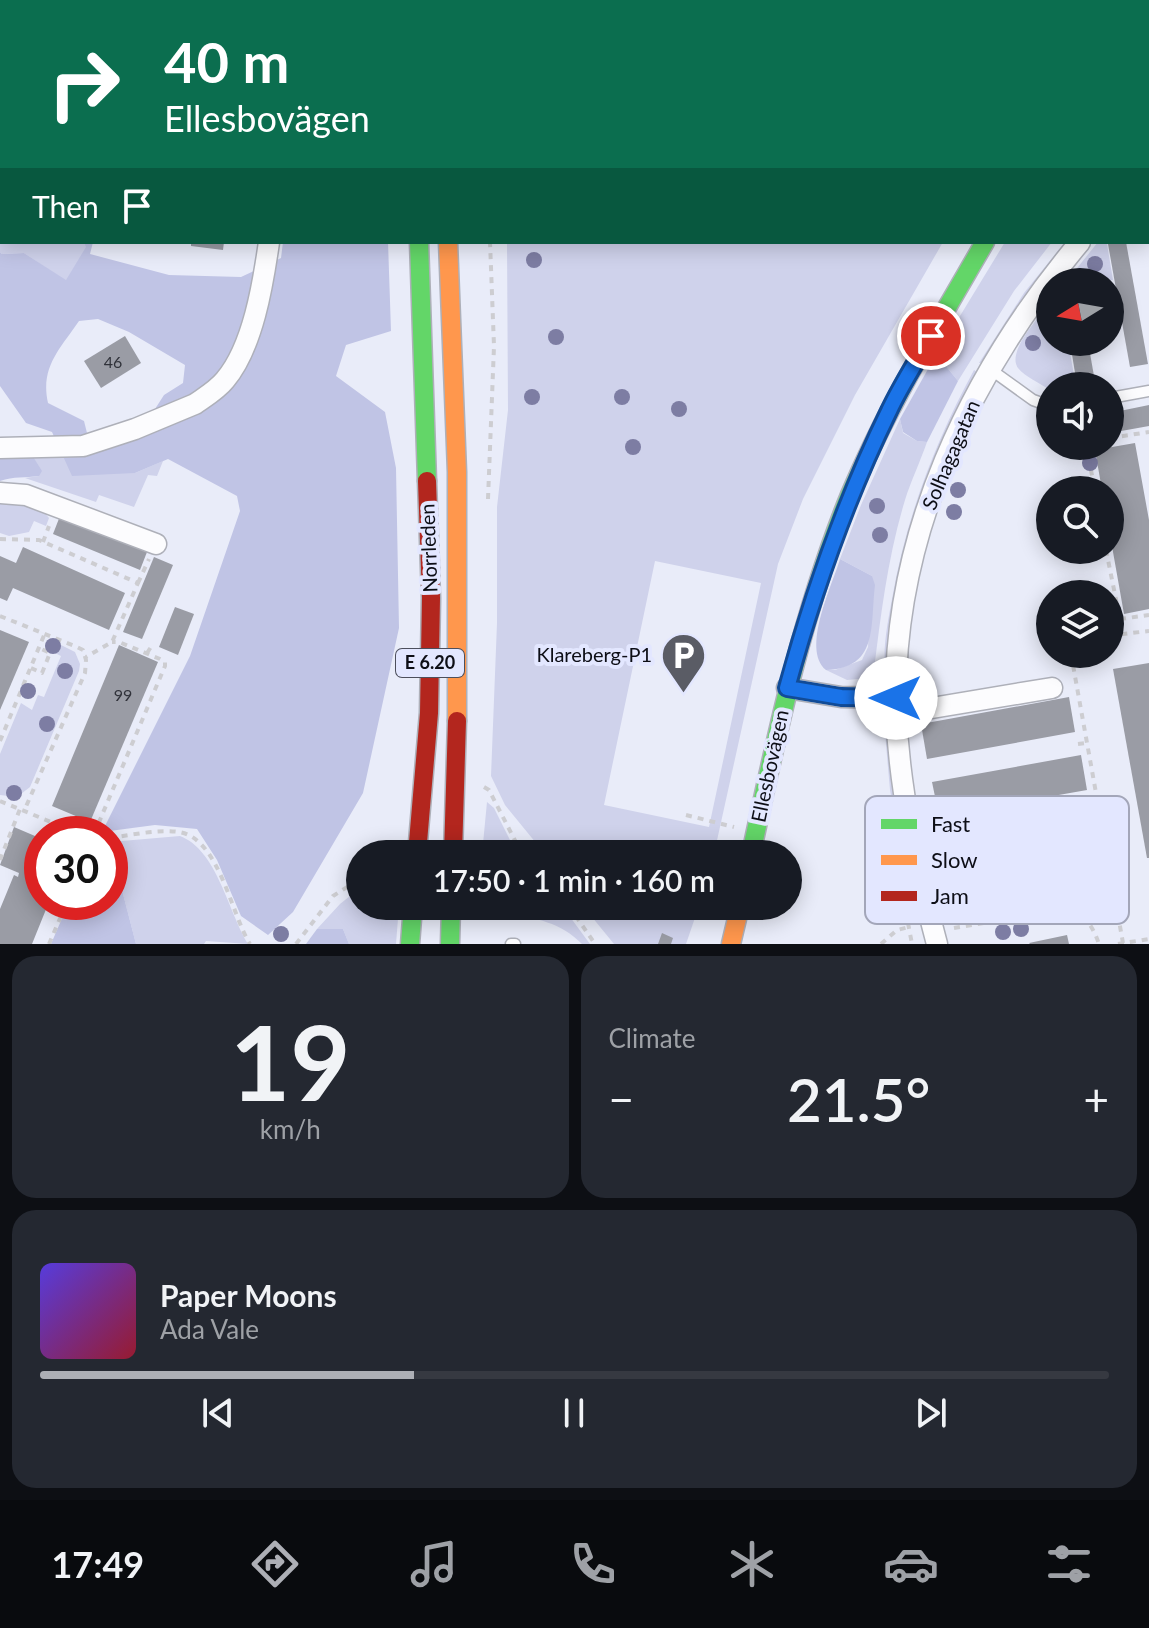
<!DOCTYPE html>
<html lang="en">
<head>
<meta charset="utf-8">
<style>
  body { margin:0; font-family:Lato,sans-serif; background:#242831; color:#f1f3f6; height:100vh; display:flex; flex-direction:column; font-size:30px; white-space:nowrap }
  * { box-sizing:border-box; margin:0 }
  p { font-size:26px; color:#9ea1a6 }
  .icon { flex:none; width:44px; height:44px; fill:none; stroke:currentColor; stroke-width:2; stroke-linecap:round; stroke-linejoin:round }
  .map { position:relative; height:944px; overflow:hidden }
  .side { display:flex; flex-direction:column; gap:12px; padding:12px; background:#0d0f14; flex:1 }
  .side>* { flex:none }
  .guide { position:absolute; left:0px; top:0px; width:1150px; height:244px; box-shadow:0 4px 20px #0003; background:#0b6e4f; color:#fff; overflow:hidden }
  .needle { width:52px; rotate:259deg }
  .controls { position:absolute; left:1036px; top:268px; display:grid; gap:16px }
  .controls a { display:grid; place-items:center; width:88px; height:88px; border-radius:50%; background:#171b24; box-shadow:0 4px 20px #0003; font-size:40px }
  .speed { position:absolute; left:24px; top:816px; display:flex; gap:16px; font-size:40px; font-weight:700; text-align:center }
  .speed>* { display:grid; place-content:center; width:104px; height:104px; border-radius:50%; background:#171b24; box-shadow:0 4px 20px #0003; line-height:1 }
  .speed .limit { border:12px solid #d22; background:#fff; color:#111 }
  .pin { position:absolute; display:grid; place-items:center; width:68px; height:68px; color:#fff; margin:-34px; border:4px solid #fff; border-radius:50%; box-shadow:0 2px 8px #0007 }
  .me { position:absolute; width:88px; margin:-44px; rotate:270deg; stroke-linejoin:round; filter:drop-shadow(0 0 6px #0008) }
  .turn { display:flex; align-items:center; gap:28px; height:168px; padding:0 32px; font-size:36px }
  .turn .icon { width:104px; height:104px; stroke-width:2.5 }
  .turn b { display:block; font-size:56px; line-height:68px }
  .then { display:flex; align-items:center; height:76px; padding:0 32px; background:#0003; gap:16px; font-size:30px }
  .big { font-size:60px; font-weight:600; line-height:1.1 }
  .side .widget { flex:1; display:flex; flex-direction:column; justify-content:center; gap:12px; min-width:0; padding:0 28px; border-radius:24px; background:#242831 }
  .side .dial { align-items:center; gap:0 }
  .dial b { font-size:104px; line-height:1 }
  .song { display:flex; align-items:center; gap:24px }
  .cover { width:96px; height:96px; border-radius:12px; background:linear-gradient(135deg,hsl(250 70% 55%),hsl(350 70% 35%)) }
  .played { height:8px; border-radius:4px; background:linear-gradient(90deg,#adafb5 35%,#363941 35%) }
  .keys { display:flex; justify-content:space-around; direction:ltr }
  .heat { display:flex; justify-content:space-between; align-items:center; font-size:44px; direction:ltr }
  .side .tiles { flex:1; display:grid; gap:12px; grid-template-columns:1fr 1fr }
  .widget:last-child { grid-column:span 2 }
  .trip { position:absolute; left:346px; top:840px; width:456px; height:80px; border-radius:40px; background:#171b24; box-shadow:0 4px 20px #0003; font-weight:600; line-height:80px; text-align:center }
  .tabs { display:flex; height:128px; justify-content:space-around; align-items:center; background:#090b0e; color:#9ea1a6 }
  .tabs .icon { width:56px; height:56px }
  .tabs .active { color:#adafb5 }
  .tabs b { font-size:36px; color:#f1f3f6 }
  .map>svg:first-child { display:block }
</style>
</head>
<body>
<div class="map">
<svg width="1149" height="944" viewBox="0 0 1149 944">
  <rect width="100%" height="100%" fill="#e9ecf9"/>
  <!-- green -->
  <g fill="#cfd2eb" fill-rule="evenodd">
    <path d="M0,144L2,242H84L87,247L66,281L24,253L2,254L0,252Z"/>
    <path d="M507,242H943L855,395L803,499L778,564L714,854H545L505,805L491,776L497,623V507L508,410ZM655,561L761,583L709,827L604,805Z"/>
    <path d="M1005,242H1052L1014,291L958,381L945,365L932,362Z"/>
    <path d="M1065,242H1070L984,363H979L1024,293Z"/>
    <path d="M1098,242H1111L1107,244L1113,280L1066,282Z"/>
    <path d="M1050,303V342H1068L1076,386H1050V390C1040,383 1025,377 1018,368C1006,352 1040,316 1050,303Z"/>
    <path d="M974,370L979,373L885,666C883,645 888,621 892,599C906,518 935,442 974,370Z"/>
    <path d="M900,419L903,433L917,441L927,442C920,462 911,481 905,500C888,556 881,613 874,670L869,678L847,680L826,670H835L862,660L868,647L872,576L840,559L861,505Z"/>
    <path d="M30,452L62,454L135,473L163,461L157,476L148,475L134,507L99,495L96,502L25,478L39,476Z"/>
    <path d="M0,501C17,501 39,504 49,518L46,526L34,521L29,532L9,536L0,533Z"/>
    <path d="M55,642L75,652L80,664L79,671L30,787L17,797L0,795V754L21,703L32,710L38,695L44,697L61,656L45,648L49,643Z"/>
    <path d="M885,733L889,740L908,868L906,874L890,790Z"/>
    <path d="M487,802L494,808L517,854H482Z"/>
    <path d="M180,836C217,850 228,911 248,944L206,941L204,944H136L121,886L110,879V842Z"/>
    <path d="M360,888V906H399L396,944H349L343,929H317L340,904Z"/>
    <path d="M484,906H562L590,944H582C557,918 525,917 492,911Z"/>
    <path d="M583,906H699L686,944H614Z"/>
  </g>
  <!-- forest -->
  <g fill="#c0c4e5" fill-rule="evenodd">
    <rect x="72" y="0" width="301" height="2"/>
    <path d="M506,0H982L508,2Z"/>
    <path d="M84,242H93L90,254L169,275L241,277L281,258L283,242H388L391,331L346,345L336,376L385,412L396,468L399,628L363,793L293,912L268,935L241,916L217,860L197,829L155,825L102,832L190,656L240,511L237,496L168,459L135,473L72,476L52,432L26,423L0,386V252L2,254L24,253L66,280L86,247ZM98,319L129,332L185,365L183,383L164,395L146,423L90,445L84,421L48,403C40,367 60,349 79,321Z"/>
    <path d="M932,362L945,365L958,381L927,442L917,441L903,432L900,419Z"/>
    <path d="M30,452L42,471L39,476C25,478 14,476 0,481V455Z"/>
    <path d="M840,559L872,576L875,585C870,626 879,668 826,670C801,649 832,586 840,559Z"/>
    <path d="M110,879L121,886L136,944H51L69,902H110Z"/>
    <path d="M317,929H343L349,944H306Z"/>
  </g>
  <!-- building -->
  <g fill="#9a9ca5">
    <path d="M191,242H224L223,250L191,246Z"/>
    <path d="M1126,242L1148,364L1130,367L1108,244Z"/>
    <path d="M125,336L141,363L101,388L84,361Z"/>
    <path d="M1070,342H1088L1094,376L1076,379Z"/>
    <path d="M1149,405V426L1110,433V413Z"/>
    <path d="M1135,443L1149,520V609L1124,614L1110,535V490H1102L1095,450Z"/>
    <path d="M60,516L147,552L140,570L53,534Z"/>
    <path d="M23,547L125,593L109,630L13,588L7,601L0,598V556L16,563Z"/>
    <path d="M154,557L173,565L142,639L123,632Z"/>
    <path d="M175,607L194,614L178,655L159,647Z"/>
    <path d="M0,630L29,642L0,710Z"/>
    <path d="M119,645L158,662L90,822L52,806Z"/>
    <path d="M1149,663V858H1147L1113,669Z"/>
    <path d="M1069,697L1075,732L927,759L921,724Z"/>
    <path d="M1081,755L1087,790L939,816L932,782Z"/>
    <path d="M14,827L42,839V902H49L32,944H0V909L14,875L18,877L19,873L0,865Z"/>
    <path d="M662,933L673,938L671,944H658Z"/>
    <path d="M1067,935L1069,944H1030L1029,943Z"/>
  </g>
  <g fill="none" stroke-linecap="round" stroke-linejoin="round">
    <defs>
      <g id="lane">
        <path d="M990,369L1033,400L1050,406"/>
        <path d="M1110,398L1149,391"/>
        <path d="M511,944H515"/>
      </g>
      <g id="street">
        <path d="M1148,173L1149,172"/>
        <path d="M0,448L83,446L135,429L195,404C205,397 217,390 225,380C253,347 263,284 269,242"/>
        <path d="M0,493L26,495L156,544"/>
        <path d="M787,688L841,697L896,698"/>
        <path d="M896,714L1052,688"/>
        <path d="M937,944C917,869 899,790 896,711C891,537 970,373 1080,242"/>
      </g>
      <g id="fast">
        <path d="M432,0V2"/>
        <path d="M1027,2L1030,0"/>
        <path d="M1133,2L1134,0"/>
        <path d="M419,242L427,481"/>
        <path d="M751,854C777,733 803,610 850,495C887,407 937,325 985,242"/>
        <path d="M410,944L413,906"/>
        <path d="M450,944L451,906"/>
      </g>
      <g id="slow">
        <path d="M399,0V2"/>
        <path d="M457,0L459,2"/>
        <path d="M1085,2L1087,0"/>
        <path d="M448,242L457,472V721"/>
        <path d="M731,944L740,906"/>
      </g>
      <g id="jam">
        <path d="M417,854L429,713L431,598L427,481"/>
        <path d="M453,854L457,721"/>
      </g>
    </defs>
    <!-- lane casing -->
    <use href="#lane" stroke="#aeb0b9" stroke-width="13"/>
    <!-- street casing -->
    <use href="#street" stroke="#aeb0b9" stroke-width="23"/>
    <!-- fast casing -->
    <use href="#fast" stroke="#aeb0b9" stroke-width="21"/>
    <!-- slow casing -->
    <use href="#slow" stroke="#aeb0b9" stroke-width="21"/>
    <!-- jam casing -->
    <use href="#jam" stroke="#aeb0b9" stroke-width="21"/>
    <!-- path -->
    <g stroke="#cdcdd1" stroke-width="4" stroke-dasharray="6 6" stroke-linecap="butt">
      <path d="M294,0L295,2"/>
      <path d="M485,0L486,2"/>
      <path d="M1148,145L1149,144"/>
      <path d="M0,163L2,161"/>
      <path d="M1110,438L1149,432"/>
      <path d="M1086,446L1095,490"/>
      <path d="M1063,447L1069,446"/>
      <path d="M488,499L494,346L490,242"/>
      <path d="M0,539L39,540L138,583L112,642L86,657"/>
      <path d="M43,542L49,526"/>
      <path d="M1106,550L1123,634L1149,631"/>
      <path d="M138,583L149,559"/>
      <path d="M0,616L77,647L83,650L86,660L85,673L24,811"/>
      <path d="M1120,619L1149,615"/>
      <path d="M1110,636L1123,634"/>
      <path d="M147,653L153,644"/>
      <path d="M1071,654L1123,943"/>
      <path d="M31,668L42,673L50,653L39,648"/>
      <path d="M0,741L45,633"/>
      <path d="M1078,744L1087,743"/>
      <path d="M484,787L489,790L522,854"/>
      <path d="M0,801L80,834"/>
      <path d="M1088,802L1097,800"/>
      <path d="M686,815L734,827"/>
      <path d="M94,834L165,666V662L160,659L119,642H112"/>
      <path d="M110,838C132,835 157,829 179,832C219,838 231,914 250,944"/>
      <path d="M1099,859L1108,857"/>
      <path d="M0,860L20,809"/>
      <path d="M569,906L595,944"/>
      <path d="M908,923L912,944"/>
      <path d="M954,928L1066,909C1085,913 1093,927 1099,944"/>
      <path d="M49,944L67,902"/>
      <path d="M296,944L333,896L360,879"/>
      <path d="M881,944L897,930L909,927"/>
      <path d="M1118,944L1149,939"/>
    </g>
    <!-- lane -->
    <use href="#lane" stroke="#fcfcfe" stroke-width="10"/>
    <!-- street -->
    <use href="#street" stroke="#fcfcfe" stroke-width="20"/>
    <!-- fast -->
    <use href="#fast" stroke="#63d668" stroke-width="18"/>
    <!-- slow -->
    <use href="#slow" stroke="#ff974d" stroke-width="18"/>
    <!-- jam -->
    <use href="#jam" stroke="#b3261e" stroke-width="18"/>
  </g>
  <!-- trees -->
  <g fill="#7d7da3">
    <circle cx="534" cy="260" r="8"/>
    <circle cx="1095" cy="264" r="8"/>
    <circle cx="556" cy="337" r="8"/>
    <circle cx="1033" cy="343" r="8"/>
    <circle cx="532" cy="397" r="8"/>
    <circle cx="622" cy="397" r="8"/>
    <circle cx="679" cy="409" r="8"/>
    <circle cx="633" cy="447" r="8"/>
    <circle cx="1090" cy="463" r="8"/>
    <circle cx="958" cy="490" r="8"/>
    <circle cx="877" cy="506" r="8"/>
    <circle cx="954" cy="512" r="8"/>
    <circle cx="880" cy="535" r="8"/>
    <circle cx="53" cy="646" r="8"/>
    <circle cx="65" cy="671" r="8"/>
    <circle cx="28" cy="691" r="8"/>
    <circle cx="47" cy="724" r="8"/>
    <circle cx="14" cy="793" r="8"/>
    <circle cx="1021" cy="929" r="8"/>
    <circle cx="1003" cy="932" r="8"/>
    <circle cx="281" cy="934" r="8"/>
  </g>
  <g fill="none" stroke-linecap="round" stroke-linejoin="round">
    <defs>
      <path id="route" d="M896,698L841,697L787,688C813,593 845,501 889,411C901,385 917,361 931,336"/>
    </defs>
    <!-- route casing -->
    <use href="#route" stroke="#114b97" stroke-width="20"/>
    <!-- route -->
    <use href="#route" stroke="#1a73e8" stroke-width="14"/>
  </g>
  <!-- icons -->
  <defs>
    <symbol id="parking-pin" viewBox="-11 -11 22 30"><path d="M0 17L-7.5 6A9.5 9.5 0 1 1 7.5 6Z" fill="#5a5c65" stroke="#e3e7ff"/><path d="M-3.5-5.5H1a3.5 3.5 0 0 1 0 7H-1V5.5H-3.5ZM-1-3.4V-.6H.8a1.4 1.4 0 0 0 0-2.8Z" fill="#fff"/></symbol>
  </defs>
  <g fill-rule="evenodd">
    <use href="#parking-pin" x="658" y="630" width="51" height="69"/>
  </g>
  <g text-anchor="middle" stroke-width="8" stroke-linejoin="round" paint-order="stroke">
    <!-- number labels -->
    <g font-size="16" fill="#30323a">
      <text x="113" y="368">46</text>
      <text x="123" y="701">99</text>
    </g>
    <!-- shield labels -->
    <rect fill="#e3e7ff" stroke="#4d4f5c" stroke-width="2" x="396" y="649" width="68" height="28" rx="6"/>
    <g font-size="18" font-weight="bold" fill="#0d0e16">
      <text x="430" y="669">E 6.20</text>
    </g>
    <!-- street labels -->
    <g font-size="20" fill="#0d0e16" stroke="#e3e7ff">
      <text transform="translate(951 455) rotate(-67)" y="7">Solhagagatan</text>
      <text transform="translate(429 548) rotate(-92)" y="7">Norrleden</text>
      <text transform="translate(770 766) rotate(-78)" y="7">Ellesbovägen</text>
    </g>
    <!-- poi labels -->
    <g font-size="20" fill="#0d0e16" stroke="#e3e7ff" text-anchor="end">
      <text x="652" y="662">Klareberg-P1</text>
    </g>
  </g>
  <!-- legend -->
  <rect x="865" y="796" width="264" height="128" rx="12" fill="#e3e7ff" stroke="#a3a6b9" stroke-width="2"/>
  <rect x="881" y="819" width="36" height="10" fill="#63d668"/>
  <rect x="881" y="855" width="36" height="10" fill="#ff974d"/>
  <rect x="881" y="891" width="36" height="10" fill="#b3261e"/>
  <g font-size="22" fill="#0d0e16">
    <text x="931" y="832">Fast</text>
    <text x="931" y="868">Slow</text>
    <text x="931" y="904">Jam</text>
  </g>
</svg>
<div class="controls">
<a><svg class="needle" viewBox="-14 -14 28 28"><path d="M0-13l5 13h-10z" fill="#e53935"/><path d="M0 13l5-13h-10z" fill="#9ea1a6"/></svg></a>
<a><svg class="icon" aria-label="sound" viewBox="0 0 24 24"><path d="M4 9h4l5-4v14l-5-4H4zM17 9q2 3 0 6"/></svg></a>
<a><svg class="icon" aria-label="search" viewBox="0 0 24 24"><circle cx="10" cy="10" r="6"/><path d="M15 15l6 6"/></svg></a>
<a><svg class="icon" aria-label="layers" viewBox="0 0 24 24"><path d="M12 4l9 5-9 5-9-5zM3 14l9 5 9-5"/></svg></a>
</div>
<div class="speed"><div class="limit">30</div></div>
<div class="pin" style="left:931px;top:336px;background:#d93025"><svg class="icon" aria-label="arrive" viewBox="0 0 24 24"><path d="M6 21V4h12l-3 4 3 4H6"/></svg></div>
<svg class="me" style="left:896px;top:698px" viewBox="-20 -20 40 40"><circle r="19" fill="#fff"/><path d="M0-13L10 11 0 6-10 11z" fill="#1a73e8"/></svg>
<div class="trip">17:50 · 1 min · 160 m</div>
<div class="guide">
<div class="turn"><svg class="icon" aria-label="right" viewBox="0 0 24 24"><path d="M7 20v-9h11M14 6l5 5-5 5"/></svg><div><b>40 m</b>Ellesbovägen</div></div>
<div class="then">Then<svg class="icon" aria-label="arrive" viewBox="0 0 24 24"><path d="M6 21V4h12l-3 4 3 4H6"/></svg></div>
</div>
</div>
<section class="side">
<div class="tiles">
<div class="widget dial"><b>19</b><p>km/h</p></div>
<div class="widget"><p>Climate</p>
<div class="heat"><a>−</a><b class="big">21.5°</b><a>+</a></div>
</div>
<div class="widget">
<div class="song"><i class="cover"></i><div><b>Paper Moons</b><p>Ada Vale</p></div></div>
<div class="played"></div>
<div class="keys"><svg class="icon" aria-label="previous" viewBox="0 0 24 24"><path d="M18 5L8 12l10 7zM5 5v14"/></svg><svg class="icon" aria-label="pause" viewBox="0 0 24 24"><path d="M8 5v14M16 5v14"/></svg><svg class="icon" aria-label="next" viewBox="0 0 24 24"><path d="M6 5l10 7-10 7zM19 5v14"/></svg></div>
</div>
</div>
</section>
<nav class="tabs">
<b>17:49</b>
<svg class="icon active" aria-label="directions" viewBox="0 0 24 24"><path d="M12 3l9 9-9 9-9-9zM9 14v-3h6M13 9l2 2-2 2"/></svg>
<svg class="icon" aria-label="music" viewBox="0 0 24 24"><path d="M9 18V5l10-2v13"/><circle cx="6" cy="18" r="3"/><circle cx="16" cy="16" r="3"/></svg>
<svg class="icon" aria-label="phone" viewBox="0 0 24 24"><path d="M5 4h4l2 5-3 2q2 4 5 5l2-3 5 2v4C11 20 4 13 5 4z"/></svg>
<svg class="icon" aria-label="climate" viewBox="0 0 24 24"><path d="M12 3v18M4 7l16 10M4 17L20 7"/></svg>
<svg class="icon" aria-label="car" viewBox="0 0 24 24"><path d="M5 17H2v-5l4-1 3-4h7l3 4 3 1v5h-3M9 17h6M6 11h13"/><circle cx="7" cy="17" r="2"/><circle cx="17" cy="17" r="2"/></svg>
<svg class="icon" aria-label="filters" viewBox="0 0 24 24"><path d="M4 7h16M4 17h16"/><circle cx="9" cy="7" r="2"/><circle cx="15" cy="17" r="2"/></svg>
</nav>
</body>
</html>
